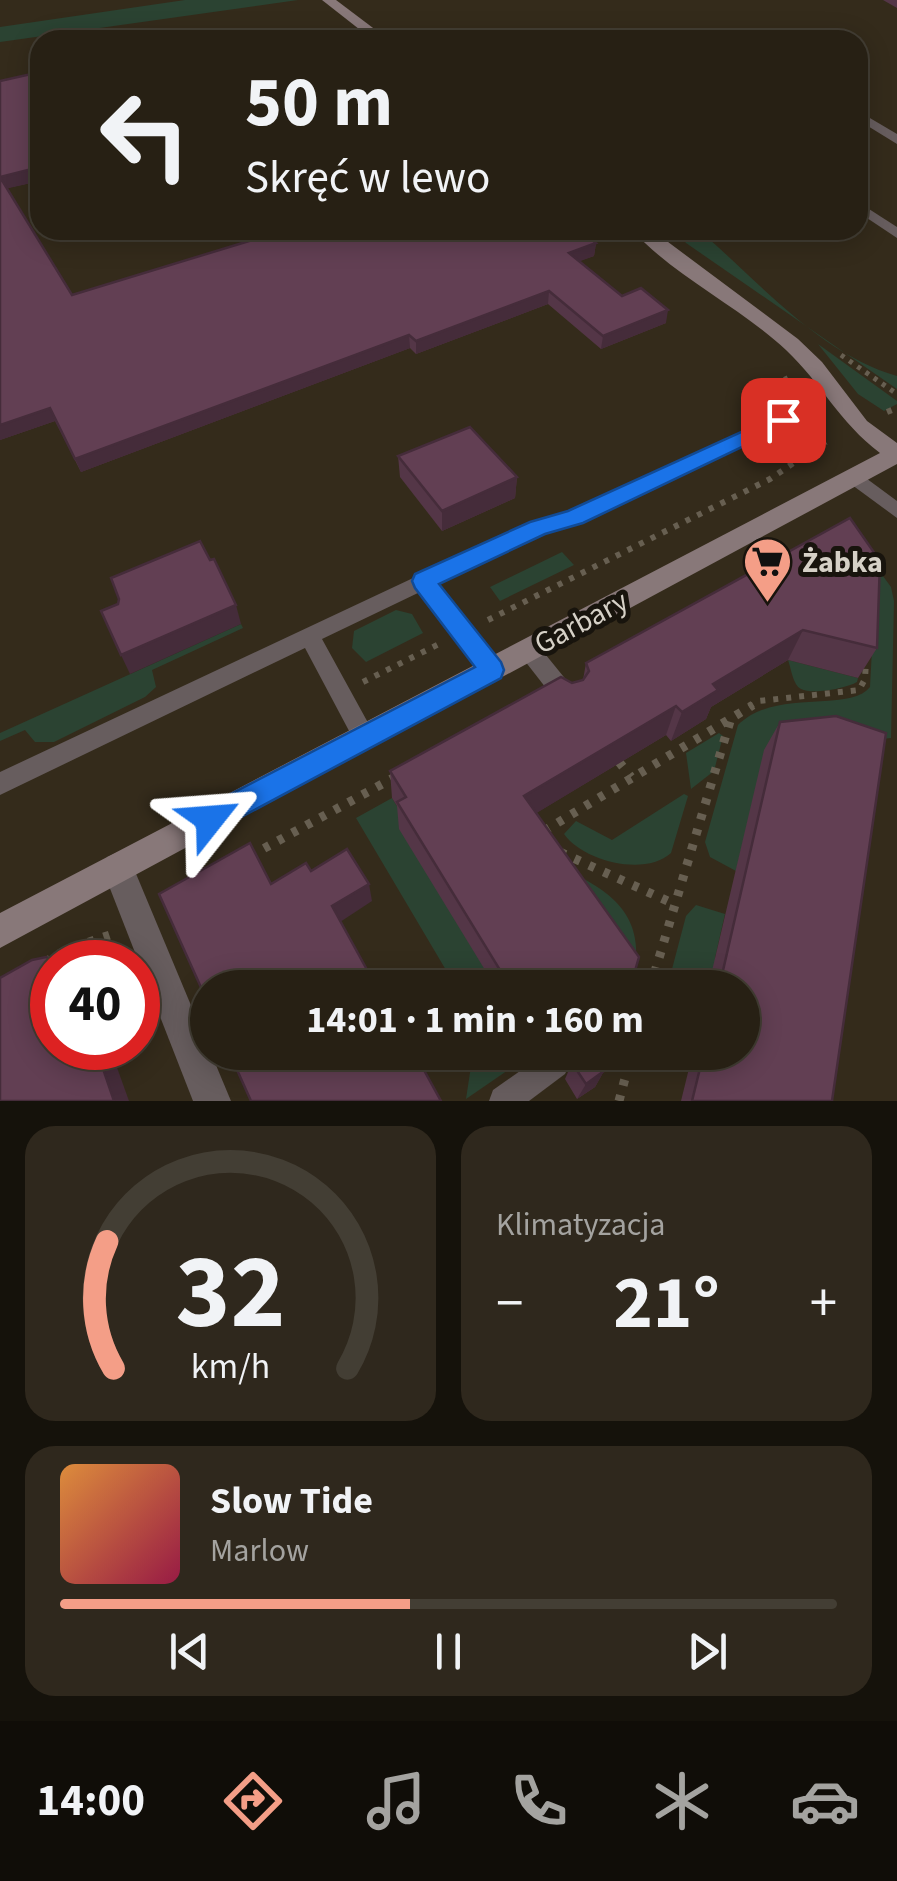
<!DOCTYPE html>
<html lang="pl">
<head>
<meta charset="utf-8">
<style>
  body { margin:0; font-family:"Source Sans 3",sans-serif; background:#2f281d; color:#f1f3f6; height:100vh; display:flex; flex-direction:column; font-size:38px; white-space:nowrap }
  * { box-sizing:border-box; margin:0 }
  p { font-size:32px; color:#a4a3a0 }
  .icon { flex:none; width:55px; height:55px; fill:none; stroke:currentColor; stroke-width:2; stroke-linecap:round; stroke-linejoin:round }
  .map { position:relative; height:1101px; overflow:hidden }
  .sheet { display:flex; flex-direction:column; gap:25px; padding:25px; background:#15120b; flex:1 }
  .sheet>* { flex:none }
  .guide { position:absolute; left:30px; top:30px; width:838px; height:210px; border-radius:30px; box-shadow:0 5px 25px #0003,0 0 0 2px #433e34; background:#272014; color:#f1f3f6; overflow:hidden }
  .speed { position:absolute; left:30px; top:940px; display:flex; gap:20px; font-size:50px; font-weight:700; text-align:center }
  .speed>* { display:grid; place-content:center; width:130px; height:130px; border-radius:50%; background:#272014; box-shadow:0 5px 25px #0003,0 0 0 2px #433e34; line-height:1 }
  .speed .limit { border:15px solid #d22; background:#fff; color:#111 }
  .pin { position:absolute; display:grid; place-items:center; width:85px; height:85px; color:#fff; margin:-42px; border-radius:20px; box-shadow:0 5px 15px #0006 }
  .me { position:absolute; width:110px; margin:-55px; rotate:62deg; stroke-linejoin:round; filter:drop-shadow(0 0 8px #0008) }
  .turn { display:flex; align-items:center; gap:35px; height:210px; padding:0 50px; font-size:45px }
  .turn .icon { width:130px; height:130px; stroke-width:2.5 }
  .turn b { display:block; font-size:70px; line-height:85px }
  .big { font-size:75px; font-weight:700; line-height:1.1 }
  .sheet .widget { flex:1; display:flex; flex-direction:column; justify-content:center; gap:15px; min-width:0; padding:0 35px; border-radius:30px; background:#2f281d }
  .sheet .dial { align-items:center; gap:0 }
  .dial svg { height:260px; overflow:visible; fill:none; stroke:#433e34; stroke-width:7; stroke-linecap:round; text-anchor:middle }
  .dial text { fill:#f1f3f6; stroke:none }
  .song { display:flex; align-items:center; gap:30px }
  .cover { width:120px; height:120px; border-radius:15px; background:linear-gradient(135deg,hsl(30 70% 55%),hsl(340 70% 35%)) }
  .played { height:10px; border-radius:5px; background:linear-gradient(90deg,#f49e87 45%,#433e34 45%) }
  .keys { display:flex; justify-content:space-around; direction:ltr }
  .heat { display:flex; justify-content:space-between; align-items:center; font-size:55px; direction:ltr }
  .sheet .tiles { flex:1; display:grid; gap:25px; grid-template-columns:1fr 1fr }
  .widget:last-child { grid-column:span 2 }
  .trip { position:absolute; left:190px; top:970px; width:570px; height:100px; border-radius:50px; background:#272014; box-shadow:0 5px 25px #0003,0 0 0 2px #433e34; font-weight:700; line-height:100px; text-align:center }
  .tabs { display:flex; height:160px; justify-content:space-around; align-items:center; background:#100d08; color:#a4a3a0 }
  .tabs .icon { width:70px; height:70px }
  .tabs .selected { color:#f49e87 }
  .tabs b { font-size:45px; color:#f1f3f6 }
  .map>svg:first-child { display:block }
</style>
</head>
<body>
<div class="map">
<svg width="897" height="1101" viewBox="0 0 897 1101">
  <rect width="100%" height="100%" fill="#342b1b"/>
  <!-- green -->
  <g fill="#2b4332">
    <path d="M185,0H298L0,42V27Z"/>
    <path d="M675,230H699C758,281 820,354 897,376V389L686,243Z"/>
    <path d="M818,344L897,401V404L884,411L858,394Z"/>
    <path d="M858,542L891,587L894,601L891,738L765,751L736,871L710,857L705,842L738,725C774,688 850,713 870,687L875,592Z"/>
    <path d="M562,552L574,565L500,601L490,587Z"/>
    <path d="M396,610L412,614L423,633L366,662L352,648L354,631Z"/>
    <path d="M241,624L243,628L152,670L156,687L145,697L54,742H35L25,730L0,741V733Z"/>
    <path d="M788,660L858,678L857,682C847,688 813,695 801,689C793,685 791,668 788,660Z"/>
    <path d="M719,733L723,736L714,771L691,789L686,753Z"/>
    <path d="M684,794L688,796L671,853C645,877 583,861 564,834L576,821L612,840Z"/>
    <path d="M392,798L408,824L400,829L496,987H456L356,818Z"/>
    <path d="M546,861C606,887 652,911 631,987H625Z"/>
    <path d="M696,905L725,914L715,958L729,965L721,987L667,988L686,916Z"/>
    <path d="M473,1053L474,1052L533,1053L466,1099Z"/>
  </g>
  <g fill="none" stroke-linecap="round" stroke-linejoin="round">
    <!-- path-far2 -->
    <g stroke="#675f51" stroke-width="5" stroke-dasharray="4 6" stroke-linecap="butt">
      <path d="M841,355L897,394"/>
      <path d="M775,400L770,387L791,376"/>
    </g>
    <!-- path-far1 -->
    <g stroke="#675f51" stroke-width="6" stroke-dasharray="5 8" stroke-linecap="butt">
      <path d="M887,412L897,408"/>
      <path d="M814,449L826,442"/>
      <path d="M488,620L770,479L814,449L807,426"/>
      <path d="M363,682L441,643"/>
      <path d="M749,707L759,701L859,690L865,679L866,661"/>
    </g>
    <!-- path -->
    <g stroke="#675f51" stroke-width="9" stroke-dasharray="6 10" stroke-linecap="butt">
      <path d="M619,762L631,777"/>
      <path d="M544,831L753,705"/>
      <path d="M560,852L672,903"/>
      <path d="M250,856L397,776"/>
      <path d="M45,962L68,949L110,935"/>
      <path d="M650,988L731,718"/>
      <path d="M619,1101L632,1052"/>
    </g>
    <!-- lane -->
    <g fill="#675d5e" fill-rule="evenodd">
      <path d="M858,111L897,134V144L858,120Z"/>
      <path d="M858,202L897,227V238L858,212Z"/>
      <path d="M783,414L789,416L792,420L789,424L582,522L543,534L437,584L500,663L503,670L500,677L492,679L484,677L420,592L322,639L372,730L376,737L372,744L364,747L356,744L305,648L0,795V772L530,523L569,512Z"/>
      <path d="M855,470L897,501V518L848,482L846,477Z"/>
      <path d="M529,641L537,644L576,692L579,699L576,706L568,709L560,706L521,656L518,650L521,644Z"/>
      <path d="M547,1052L565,1054L570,1064L565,1074L529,1101H489L493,1090Z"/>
    </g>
    <!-- street -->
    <path fill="#675d5e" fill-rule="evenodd" d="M118,852L129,857L231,1101H193L102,868L107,857Z"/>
    <!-- secondary -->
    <g fill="#887879" fill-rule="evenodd">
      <path d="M322,0H336L389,40H373Z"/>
      <path d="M632,230H652L798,339L822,362L867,421L897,443V464L0,948V913L880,453C839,422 822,384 786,350C740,307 674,276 632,230Z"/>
    </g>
  </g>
  <!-- wall -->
  <g fill="#543647">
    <path d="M883,0H897V8Z"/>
    <path d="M0,81L40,181L7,188L72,295L466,240L596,243L594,256L579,261L622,296L666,323L601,349L548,304L416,354L410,348L81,472L55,421L0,440Z"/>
    <path d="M398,456L517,477L515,498L442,531L400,477Z"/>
    <path d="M850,518L877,648L858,678L788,660L711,707L706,719L671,741L666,735L536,813L630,988H496L399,829L397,806L392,798L390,771L572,683L583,680L586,663Z"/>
    <path d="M780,722L832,1101H681L693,1052H742V988H708L764,750Z"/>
    <path d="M568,1052H610L604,1071L595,1087L577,1099L565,1079L572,1063Z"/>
  </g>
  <!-- shaded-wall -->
  <g fill="#452c3a">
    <path d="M40,167V181L5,189L0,177Z"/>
    <path d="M596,243L594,256L567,266L569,253Z"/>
    <path d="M549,291L548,304L416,354V341Z"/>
    <path d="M668,310L666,323L601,349L603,336Z"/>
    <path d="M409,335L410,348L81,472L75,459Z"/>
    <path d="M50,408L55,421L0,440V425Z"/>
    <path d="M517,477L515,498L442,531V511Z"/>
    <path d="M236,605L241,624L130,674L121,655Z"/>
    <path d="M803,630L788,660L711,707L706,719L671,741L682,712L713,684Z"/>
    <path d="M676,706L666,735L520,823L524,796Z"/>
    <path d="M369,884L372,901L337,924L332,906Z"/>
    <path d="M96,1048H110L129,1101H114Z"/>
    <path d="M604,1071L595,1087L577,1099L586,1084Z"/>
  </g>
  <!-- building -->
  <g fill="#623f53" stroke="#452c3a" stroke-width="2.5">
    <path d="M40,72V167L0,177V81Z"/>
    <path d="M0,177L72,295L285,230H455L466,240L495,230H579L596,243L569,253L622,296L641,288L668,310L603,336L549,291L416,341L409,335L75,459L50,408L0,425Z"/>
    <path d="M470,427L517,477L442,511L398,456Z"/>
    <path d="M850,518L880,561L877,648L803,630L713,684L718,690L682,712L676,706L524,796L639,957L630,988H511L397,802L406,797L390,771L561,677L572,683L583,680L589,671L586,663Z"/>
    <path d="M200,541L210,560L214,559L236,605L121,655L101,611L118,604L119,599L111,578Z"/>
    <path d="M836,716L886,733L832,1101H692L704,1052H742V988H719L780,722Z"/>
    <path d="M250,843L271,884L306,863L311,871L347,849L369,884L332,906L377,988H208V1003L159,894Z"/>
    <path d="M46,957L59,962H52V1048H96L114,1101H0V978L32,960Z"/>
    <path d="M229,1052H414L441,1101H251Z"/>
    <path d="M579,1052H610L604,1071L586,1084L572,1063Z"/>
  </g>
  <!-- route -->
  <path fill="#1a73e8" stroke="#114b97" stroke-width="2.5" d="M783,413L790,415V424L583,523L545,534L439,584L501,662L504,670L501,678L219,829L210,833L200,829L195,819L200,810L475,667L415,588L412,581L415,574L530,522L568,511Z"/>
  <!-- icons -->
  <defs>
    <symbol id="supermarket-pin" viewBox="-11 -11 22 30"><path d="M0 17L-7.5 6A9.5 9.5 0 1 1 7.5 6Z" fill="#f49e87" stroke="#18140d"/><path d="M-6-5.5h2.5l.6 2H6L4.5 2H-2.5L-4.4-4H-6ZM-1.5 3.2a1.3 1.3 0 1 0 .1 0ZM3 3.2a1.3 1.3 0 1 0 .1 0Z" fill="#111"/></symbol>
  </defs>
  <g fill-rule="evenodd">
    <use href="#supermarket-pin" x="740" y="534" width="55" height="75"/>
  </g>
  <g text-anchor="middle" stroke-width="10" stroke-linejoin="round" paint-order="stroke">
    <!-- poi labels -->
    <g font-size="30" font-weight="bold" fill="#d6d1c7" stroke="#18140d" text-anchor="start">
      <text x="802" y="572">Żabka</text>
    </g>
    <!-- street labels -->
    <g font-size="30" fill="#d6d1c7" stroke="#18140d">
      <text transform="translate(581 622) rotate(-28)" y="10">Garbary</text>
    </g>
  </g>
</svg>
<div class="speed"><div class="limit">40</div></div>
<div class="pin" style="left:783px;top:420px;background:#d93025"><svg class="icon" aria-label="arrive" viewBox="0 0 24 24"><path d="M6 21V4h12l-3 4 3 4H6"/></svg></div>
<svg class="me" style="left:210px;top:819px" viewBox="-20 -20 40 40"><path d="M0-17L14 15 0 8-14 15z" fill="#1a73e8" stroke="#fff" stroke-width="4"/></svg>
<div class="trip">14:01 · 1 min · 160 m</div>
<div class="guide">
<div class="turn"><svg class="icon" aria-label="left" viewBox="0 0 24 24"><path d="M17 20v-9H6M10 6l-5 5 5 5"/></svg><div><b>50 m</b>Skręć w lewo</div></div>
</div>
</div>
<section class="sheet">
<div class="tiles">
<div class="widget dial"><svg viewBox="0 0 100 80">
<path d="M14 69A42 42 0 1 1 86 69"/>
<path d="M14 69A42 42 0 0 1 12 30" stroke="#f49e87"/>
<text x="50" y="56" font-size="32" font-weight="700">32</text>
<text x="50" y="72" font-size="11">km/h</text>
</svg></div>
<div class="widget"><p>Klimatyzacja</p>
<div class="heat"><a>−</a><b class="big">21°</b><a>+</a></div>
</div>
<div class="widget">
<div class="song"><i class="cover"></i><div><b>Slow Tide</b><p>Marlow</p></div></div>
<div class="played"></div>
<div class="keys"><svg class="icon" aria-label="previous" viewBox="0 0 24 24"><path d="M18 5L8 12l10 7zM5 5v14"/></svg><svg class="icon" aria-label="pause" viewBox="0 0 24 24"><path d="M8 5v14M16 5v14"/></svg><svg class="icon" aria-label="next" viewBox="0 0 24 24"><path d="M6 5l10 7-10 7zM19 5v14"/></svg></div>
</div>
</div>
</section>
<nav class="tabs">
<b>14:00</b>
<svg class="icon selected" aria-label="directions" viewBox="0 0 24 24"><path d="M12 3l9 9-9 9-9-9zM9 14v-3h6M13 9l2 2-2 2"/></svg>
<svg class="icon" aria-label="music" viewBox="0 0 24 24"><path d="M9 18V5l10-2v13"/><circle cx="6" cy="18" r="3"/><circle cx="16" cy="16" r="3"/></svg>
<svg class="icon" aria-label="phone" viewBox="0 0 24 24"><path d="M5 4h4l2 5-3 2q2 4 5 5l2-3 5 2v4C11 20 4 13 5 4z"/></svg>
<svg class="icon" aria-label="climate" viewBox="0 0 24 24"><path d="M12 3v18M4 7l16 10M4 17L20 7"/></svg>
<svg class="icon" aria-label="car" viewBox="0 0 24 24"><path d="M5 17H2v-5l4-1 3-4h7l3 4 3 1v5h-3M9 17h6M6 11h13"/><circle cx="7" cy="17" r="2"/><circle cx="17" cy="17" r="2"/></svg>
</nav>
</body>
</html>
